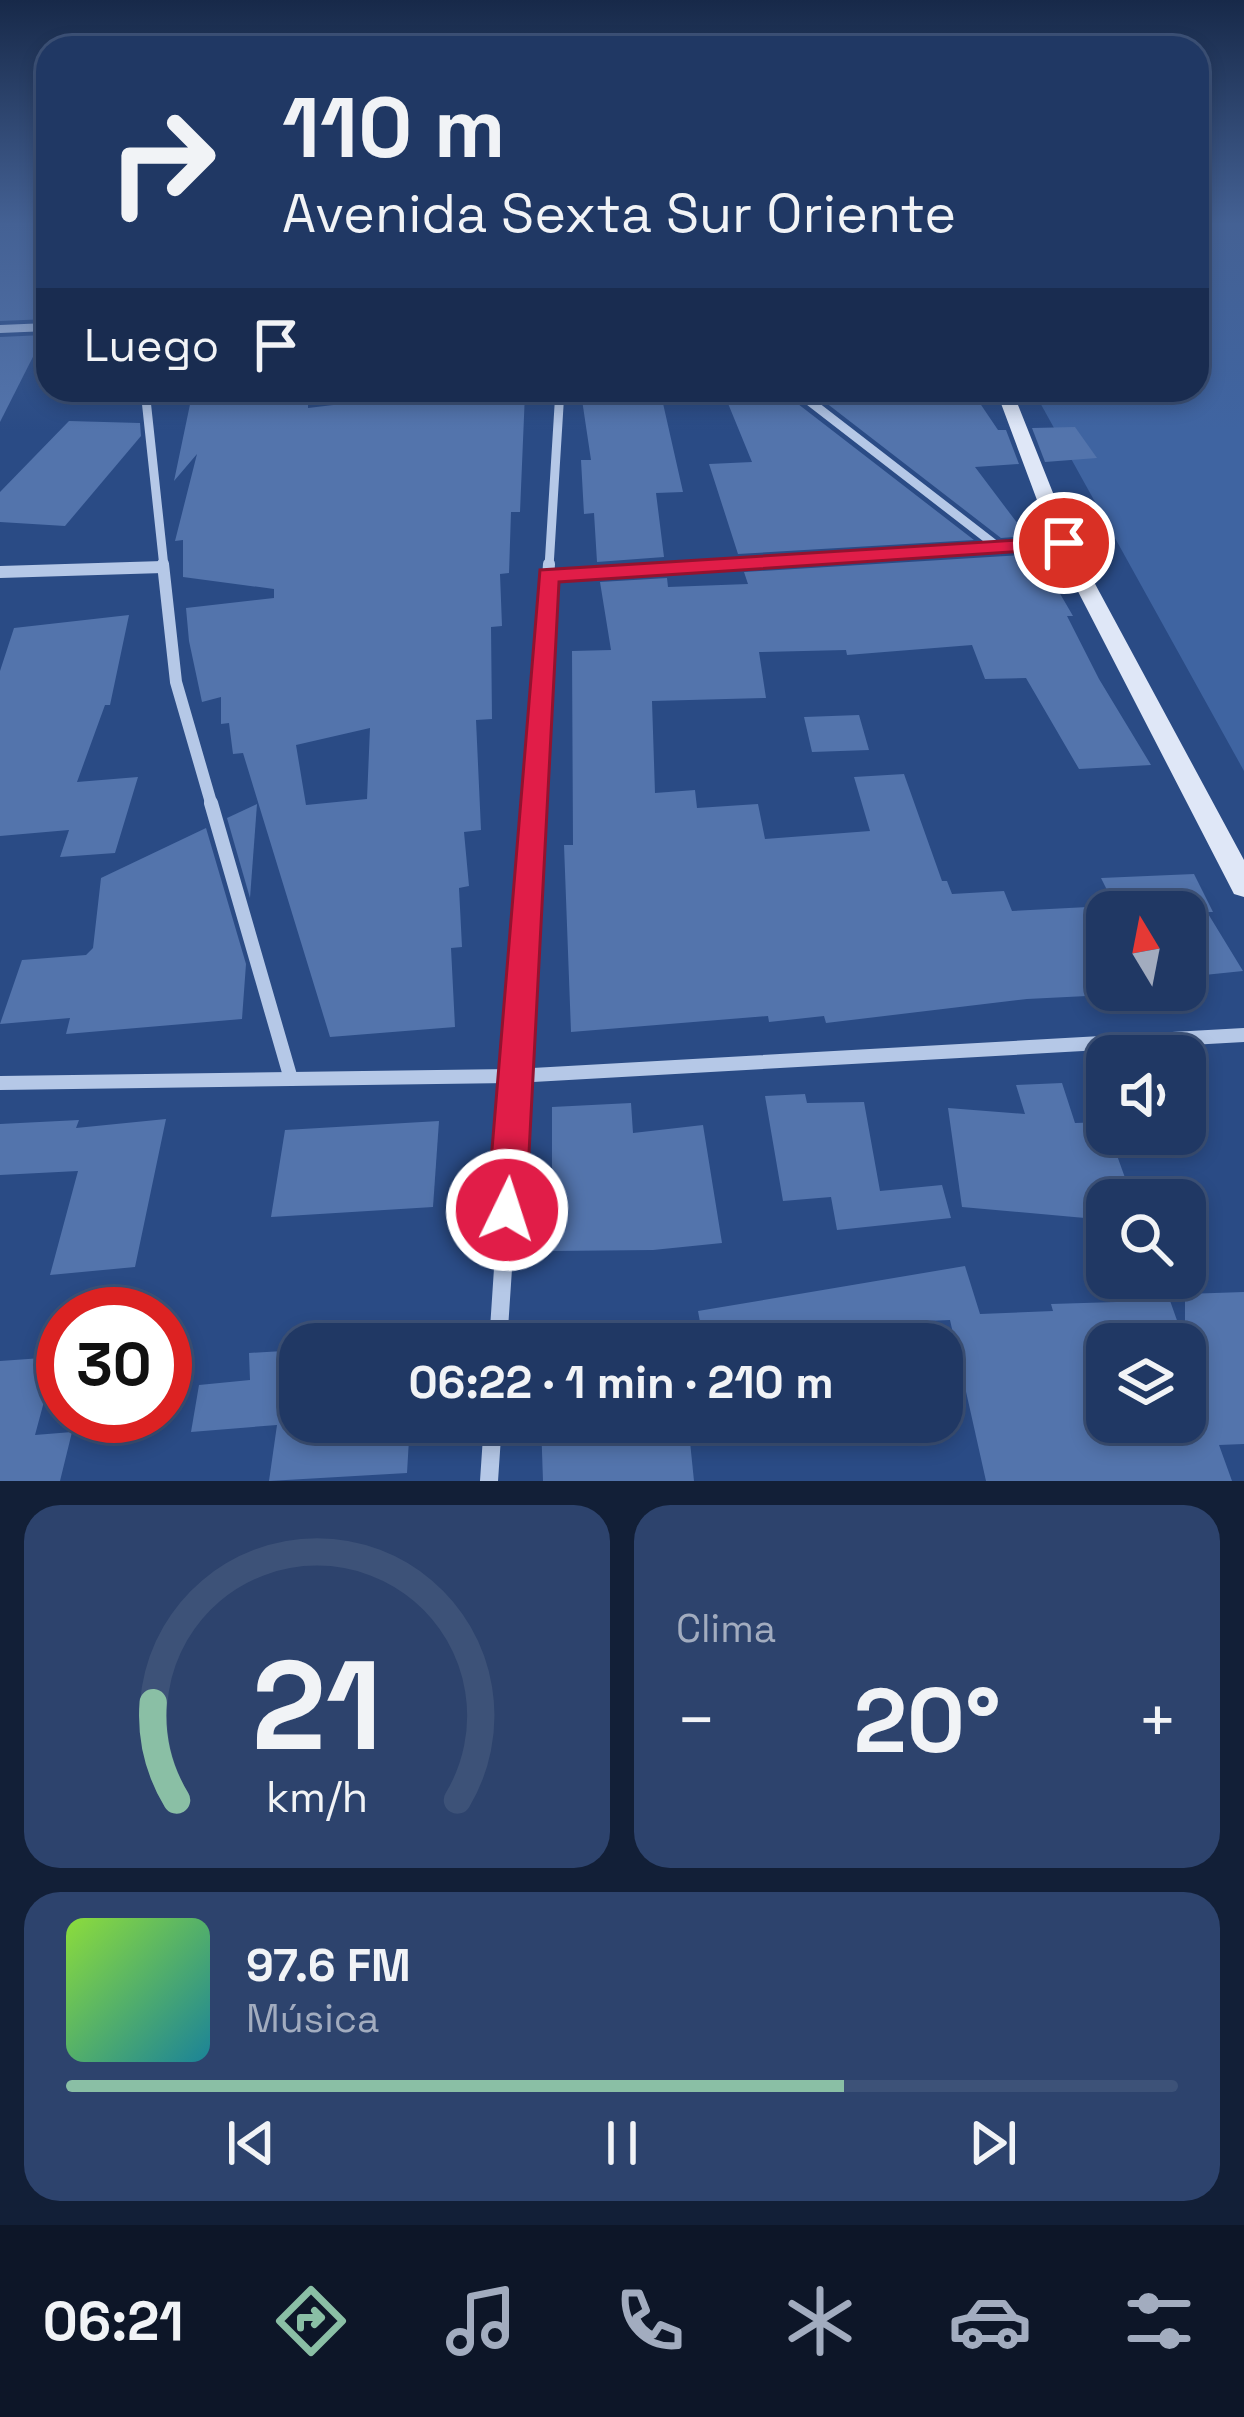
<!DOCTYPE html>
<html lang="es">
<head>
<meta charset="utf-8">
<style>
  body { margin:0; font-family:"Space Grotesk",sans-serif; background:#2d436d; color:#f1f3f6; height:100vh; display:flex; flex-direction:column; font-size:45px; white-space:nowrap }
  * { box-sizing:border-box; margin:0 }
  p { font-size:39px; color:#a2acbf }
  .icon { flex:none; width:66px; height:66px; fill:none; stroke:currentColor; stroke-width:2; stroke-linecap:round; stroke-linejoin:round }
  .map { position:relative; height:1481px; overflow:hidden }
  .side { display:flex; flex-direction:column; gap:24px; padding:24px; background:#121f37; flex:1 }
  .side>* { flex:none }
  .hud { position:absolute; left:36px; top:36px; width:1173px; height:366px; border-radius:36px; box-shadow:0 6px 18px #0003,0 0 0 3px #3d5278; background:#203864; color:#f1f3f6; overflow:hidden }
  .needle { width:78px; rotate:350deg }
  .fabs { position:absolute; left:1086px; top:891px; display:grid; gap:24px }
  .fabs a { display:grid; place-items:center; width:120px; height:120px; border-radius:24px; background:#203864; box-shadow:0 6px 18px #0003,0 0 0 3px #3d5278; font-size:60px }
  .speed { position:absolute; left:36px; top:1287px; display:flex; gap:24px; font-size:60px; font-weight:700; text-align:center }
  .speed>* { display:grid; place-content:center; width:156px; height:156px; border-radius:50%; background:#203864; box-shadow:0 6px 18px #0003,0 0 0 3px #3d5278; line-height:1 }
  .speed .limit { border:18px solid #d22; background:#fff; color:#111 }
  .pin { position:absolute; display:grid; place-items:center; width:102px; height:102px; color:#fff; margin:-51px; border:6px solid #fff; border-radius:50%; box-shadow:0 3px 12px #0007 }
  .me { position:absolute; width:132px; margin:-66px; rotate:4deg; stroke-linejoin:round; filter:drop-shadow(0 0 9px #0008) }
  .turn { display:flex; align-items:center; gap:42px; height:252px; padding:0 48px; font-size:54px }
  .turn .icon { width:156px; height:156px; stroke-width:2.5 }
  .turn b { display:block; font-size:84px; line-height:102px }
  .then { display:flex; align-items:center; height:114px; padding:0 48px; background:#0003; gap:24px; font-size:45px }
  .big { font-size:90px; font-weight:700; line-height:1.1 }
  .side .card { flex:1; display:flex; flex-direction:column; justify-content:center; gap:18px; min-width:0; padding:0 42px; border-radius:36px; background:#2d436d }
  .side .dial { align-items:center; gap:0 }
  .dial svg { height:312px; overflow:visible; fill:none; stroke:#3d5278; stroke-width:7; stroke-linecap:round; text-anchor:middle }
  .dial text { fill:#f1f3f6; stroke:none }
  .song { display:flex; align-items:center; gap:36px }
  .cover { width:144px; height:144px; border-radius:18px; background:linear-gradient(135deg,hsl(90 70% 55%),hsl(190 70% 35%)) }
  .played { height:12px; border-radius:6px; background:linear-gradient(90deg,#8abfa5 70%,#3d5278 70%) }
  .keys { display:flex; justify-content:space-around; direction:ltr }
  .heat { display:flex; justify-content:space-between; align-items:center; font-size:66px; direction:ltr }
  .side .tiles { flex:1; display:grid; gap:24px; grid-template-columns:1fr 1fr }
  .card:last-child { grid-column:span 2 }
  .trip { position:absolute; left:279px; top:1323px; width:684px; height:120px; border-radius:36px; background:#203864; box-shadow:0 6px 18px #0003,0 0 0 3px #3d5278; font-weight:700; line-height:120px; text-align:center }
  .dock { display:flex; height:192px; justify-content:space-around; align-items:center; background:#0d1628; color:#a2acbf }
  .dock .icon { width:84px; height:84px }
  .dock .on { color:#8abfa5 }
  .dock b { font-size:54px; color:#f1f3f6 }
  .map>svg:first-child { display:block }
</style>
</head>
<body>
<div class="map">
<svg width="1244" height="1481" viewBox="0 0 1244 1481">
  <rect width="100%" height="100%" fill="#2a4b85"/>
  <!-- green -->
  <path fill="#3f64a1" d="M1197,224H1244V771L1033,390H1197Z"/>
  <!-- building -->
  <g fill="#5374ac" fill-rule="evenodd">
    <path d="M0,224H48V319L0,321Z"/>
    <path d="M44,335L0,422V337Z"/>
    <path d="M193,390H308V408L375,400L378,392L525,393L520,512H511L509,573L500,574L502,626L491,627L492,719L476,720L481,830L464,832L469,886L459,888L462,947L451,948L455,1027L330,1037L243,753L233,754L229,723L221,724V697L202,702L189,641L186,608L274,598V589L183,577V540L175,541L197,454L174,481ZM370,728L367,799L306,805L296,745Z"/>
    <path d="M589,390H660L683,492L656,493L664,557L597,562L594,513L584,514L581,460H591L581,393Z"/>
    <path d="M971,390L998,430H1006L1019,464L975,467L1027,536L1001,538L812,392Z"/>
    <path d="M787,395L789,397L974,540L738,554L709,464L752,462L727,401Z"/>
    <path d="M69,421L140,423L141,436L65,526L0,522V492Z"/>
    <path d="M1075,427L1097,458L1045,462L1032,428Z"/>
    <path d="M1037,554L1073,616H1067L1099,679L1151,765L1079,769L1026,678L985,679L972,645L847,655L846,650L759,652L766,698L652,701L655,793L695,790L697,808L758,804L765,839L870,831L854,777L904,774L942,881H947L952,894L1004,891L1012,911L1107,906V995L1027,999L826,1023L824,1016L769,1022L768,1016L571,1032L564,845H573L572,651L611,650L600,582L667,578L668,587L748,584L744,572Z"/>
    <path d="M129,615L110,705H105L77,782L138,777L115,853L60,857L69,830L0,836V671L14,628Z"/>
    <path d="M859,715L869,750L812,752L804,717Z"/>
    <path d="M257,804L250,898L227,818Z"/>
    <path d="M206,828L246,964L242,1019L66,1034L70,1018L0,1024L22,960L86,955L93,948L101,878Z"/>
    <path d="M1194,874L1213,912H1207L1243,971L1185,977V912H1118L1101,878Z"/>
    <path d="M1062,1083L1075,1123L1105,1122L1133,1200H1107V1220L962,1207L948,1108L1025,1114L1016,1085Z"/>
    <path d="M805,1094L807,1103L864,1102L880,1191L942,1185L951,1218L837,1230L831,1197L783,1201L765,1096Z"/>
    <path d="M631,1103L633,1133L703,1125L722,1243L653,1250L552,1251V1107Z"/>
    <path d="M166,1119L135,1267L50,1275L78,1171L0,1175V1124L79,1120L76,1128Z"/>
    <path d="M439,1121L433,1207L271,1217L285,1130Z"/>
    <path d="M965,1266L980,1314L1053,1311L1051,1304L1116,1302L1108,1278H1162L1185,1343V1294L1244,1292V1444L1219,1445L1232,1481H986L950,1320L830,1325L832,1335L781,1344H704L698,1311ZM1107,1344H1185V1422H1107Z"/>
    <path d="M300,1350V1422H410L407,1473L269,1481L277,1425L191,1432L199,1385L250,1380L249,1353Z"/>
    <path d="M56,1357L35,1435L72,1432L60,1481H0V1361Z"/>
    <path d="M541,1422H688L694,1481H543Z"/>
  </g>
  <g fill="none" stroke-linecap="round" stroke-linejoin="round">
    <!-- street-far4 -->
    <path stroke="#b5c8e7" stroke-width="8" d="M0,329L48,327"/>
    <!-- street-far3 -->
    <g stroke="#b5c8e7" stroke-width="9">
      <path d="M145,390L164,567"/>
      <path d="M795,390L998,547"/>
      <path d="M549,567L560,390"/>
      <path d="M682,567L1063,543"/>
    </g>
    <!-- street-far2 -->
    <g stroke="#b5c8e7" stroke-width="12">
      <path d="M163,564L176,682L212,806"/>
      <path d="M0,572L163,567"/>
      <path d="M548,575L731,564"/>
      <path d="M533,806L549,564"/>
    </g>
    <!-- street-far1 -->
    <g stroke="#b5c8e7" stroke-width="14">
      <path d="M211,803L291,1079"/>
      <path d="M0,1083L515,1076L1244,1035"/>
      <path d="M513,1106L533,803"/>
    </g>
    <!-- street -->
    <g stroke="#b5c8e7" stroke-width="18">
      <path d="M498,1344L514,1103"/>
      <path d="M489,1481L493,1422"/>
    </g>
    <!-- secondary -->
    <path fill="#dfe7f7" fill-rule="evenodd" d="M996,390H1012L1073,543L1244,860V897L1234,894L1053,543Z"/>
  </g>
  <!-- sky -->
  <linearGradient id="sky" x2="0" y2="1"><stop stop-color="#172949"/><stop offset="0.52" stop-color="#446194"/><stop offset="1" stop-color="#446194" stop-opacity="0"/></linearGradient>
  <rect width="1244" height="431" fill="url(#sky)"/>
  <!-- route -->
  <path fill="#e11d48" stroke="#92132f" stroke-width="3" d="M1064,537L1071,539V548L559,582L526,1210L520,1224L507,1230L493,1224L487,1210L540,570Z"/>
</svg>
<div class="fabs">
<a><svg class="needle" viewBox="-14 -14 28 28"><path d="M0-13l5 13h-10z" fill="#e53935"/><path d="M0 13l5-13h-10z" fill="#a2acbf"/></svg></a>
<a><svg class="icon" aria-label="sound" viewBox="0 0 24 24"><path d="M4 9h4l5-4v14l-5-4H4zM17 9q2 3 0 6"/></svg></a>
<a><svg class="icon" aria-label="search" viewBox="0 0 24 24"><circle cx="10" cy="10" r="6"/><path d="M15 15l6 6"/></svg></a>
<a><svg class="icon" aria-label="layers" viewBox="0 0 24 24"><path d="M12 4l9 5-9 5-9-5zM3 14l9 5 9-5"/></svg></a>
</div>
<div class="speed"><div class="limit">30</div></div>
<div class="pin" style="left:1064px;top:543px;background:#d93025"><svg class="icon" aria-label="arrive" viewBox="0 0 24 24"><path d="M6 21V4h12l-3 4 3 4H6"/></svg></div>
<svg class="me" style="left:507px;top:1210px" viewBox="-20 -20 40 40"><circle r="17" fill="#e11d48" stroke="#fff" stroke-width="3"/><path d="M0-11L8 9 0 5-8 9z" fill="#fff"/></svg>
<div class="trip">06:22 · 1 min · 210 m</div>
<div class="hud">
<div class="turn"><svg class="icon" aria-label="right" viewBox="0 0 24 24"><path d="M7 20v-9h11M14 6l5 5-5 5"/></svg><div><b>110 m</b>Avenida Sexta Sur Oriente</div></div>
<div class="then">Luego<svg class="icon" aria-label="arrive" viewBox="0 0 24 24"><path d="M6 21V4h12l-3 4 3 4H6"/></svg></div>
</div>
</div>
<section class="side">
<div class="tiles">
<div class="card dial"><svg viewBox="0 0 100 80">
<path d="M14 69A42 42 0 1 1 86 69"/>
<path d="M14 69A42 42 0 0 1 8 44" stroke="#8abfa5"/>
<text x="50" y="56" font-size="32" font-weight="700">21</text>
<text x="50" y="72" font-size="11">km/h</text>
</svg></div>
<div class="card"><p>Clima</p>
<div class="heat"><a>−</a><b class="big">20°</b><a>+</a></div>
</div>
<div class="card">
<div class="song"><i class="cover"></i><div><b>97.6 FM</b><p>Música</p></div></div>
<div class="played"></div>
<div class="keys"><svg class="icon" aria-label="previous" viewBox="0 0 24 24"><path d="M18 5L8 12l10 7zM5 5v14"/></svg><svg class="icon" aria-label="pause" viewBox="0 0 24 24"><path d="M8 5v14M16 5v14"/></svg><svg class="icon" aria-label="next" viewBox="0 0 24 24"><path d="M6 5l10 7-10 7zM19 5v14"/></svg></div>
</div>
</div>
</section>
<nav class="dock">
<b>06:21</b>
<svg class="icon on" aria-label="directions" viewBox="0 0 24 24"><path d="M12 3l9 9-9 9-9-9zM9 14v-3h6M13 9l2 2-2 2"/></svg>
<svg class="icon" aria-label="music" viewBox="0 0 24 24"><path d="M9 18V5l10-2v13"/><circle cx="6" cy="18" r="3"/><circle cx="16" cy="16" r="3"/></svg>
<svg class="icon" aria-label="phone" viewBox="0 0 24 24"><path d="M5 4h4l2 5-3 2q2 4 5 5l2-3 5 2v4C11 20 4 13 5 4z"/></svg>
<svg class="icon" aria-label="climate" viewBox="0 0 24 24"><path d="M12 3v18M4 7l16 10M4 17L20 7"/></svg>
<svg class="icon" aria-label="car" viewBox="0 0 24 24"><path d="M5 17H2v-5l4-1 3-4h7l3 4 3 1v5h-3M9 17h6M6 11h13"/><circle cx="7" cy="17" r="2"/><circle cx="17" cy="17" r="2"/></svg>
<svg class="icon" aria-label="filters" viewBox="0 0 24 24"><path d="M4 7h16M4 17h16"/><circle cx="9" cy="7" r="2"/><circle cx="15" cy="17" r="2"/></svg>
</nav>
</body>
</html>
